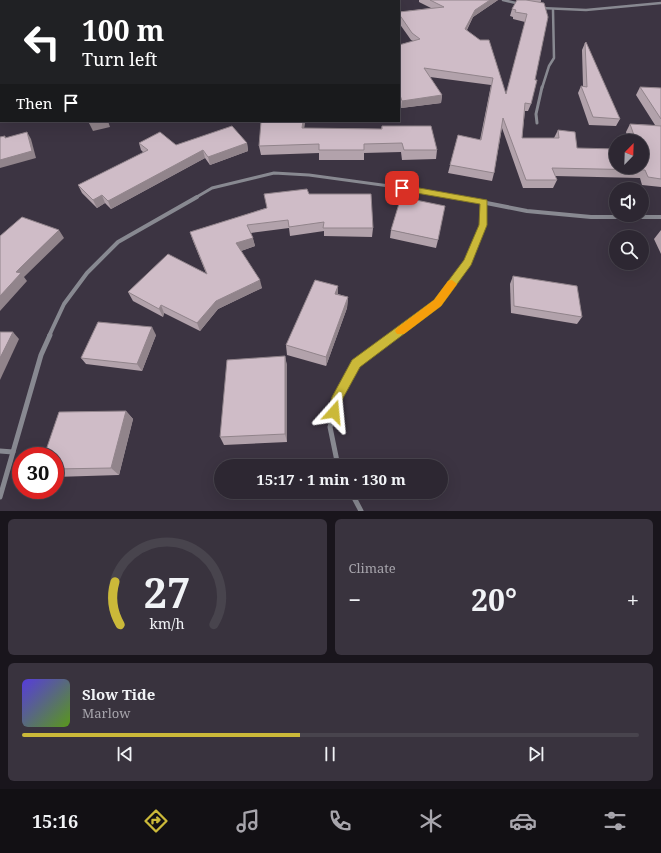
<!DOCTYPE html>
<html lang="en">
<head>
<meta charset="utf-8">
<style>
  body { margin:0; font-family:"Noto Serif",serif; background:#39333e; color:#f1f3f6; height:100vh; display:flex; flex-direction:column; font-size:15px; white-space:nowrap }
  * { box-sizing:border-box; margin:0 }
  p { font-size:13px; color:#a7a5ac }
  .icon { flex:none; width:22px; height:22px; fill:none; stroke:currentColor; stroke-width:2; stroke-linecap:round; stroke-linejoin:round }
  .map { position:relative; height:511px; overflow:hidden }
  .drawer { display:flex; flex-direction:column; gap:8px; padding:8px; background:#19151c; flex:1 }
  .drawer>* { flex:none }
  .banner { position:absolute; left:0px; top:0px; width:400px; height:122px; box-shadow:0 4px 16px #0002,0 0 0 1px #48444d; background:#202124; color:#fff; overflow:hidden }
  .needle { width:26px; rotate:23deg }
  .tools { position:absolute; left:609px; top:134px; display:grid; gap:8px }
  .tools a { display:grid; place-items:center; width:40px; height:40px; border-radius:50%; background:#2d2732; box-shadow:0 4px 16px #0002,0 0 0 1px #48444d; font-size:20px }
  .speed { position:absolute; left:12px; top:447px; display:flex; gap:8px; font-size:20px; font-weight:700; text-align:center }
  .speed>* { display:grid; place-content:center; width:52px; height:52px; border-radius:50%; background:#2d2732; box-shadow:0 4px 16px #0002,0 0 0 1px #48444d; line-height:1 }
  .speed .limit { border:6px solid #d22; background:#fff; color:#111 }
  .pin { position:absolute; display:grid; place-items:center; width:34px; height:34px; color:#fff; margin:-17px; border-radius:8px; box-shadow:0 2px 6px #0006 }
  .me { position:absolute; width:44px; margin:-22px; rotate:18deg; stroke-linejoin:round; filter:drop-shadow(0 0 3px #0008) }
  .turn { display:flex; align-items:center; gap:14px; height:84px; padding:0 16px; font-size:18px }
  .turn .icon { width:52px; height:52px; stroke-width:2.5 }
  .turn b { display:block; font-size:28px; line-height:34px }
  .then { display:flex; align-items:center; height:38px; padding:0 16px; background:#0003; gap:8px; font-size:15px }
  .big { font-size:30px; font-weight:700; line-height:1.1 }
  .drawer .widget { flex:1; display:flex; flex-direction:column; justify-content:center; gap:6px; min-width:0; padding:0 14px; border-radius:6px; background:#39333e }
  .drawer .dial { align-items:center; gap:0 }
  .dial svg { height:104px; overflow:visible; fill:none; stroke:#48444d; stroke-width:7; stroke-linecap:round; text-anchor:middle }
  .dial text { fill:#f1f3f6; stroke:none }
  .song { display:flex; align-items:center; gap:12px }
  .cover { width:48px; height:48px; border-radius:6px; background:linear-gradient(135deg,hsl(250 70% 55%),hsl(90 70% 35%)) }
  .played { height:4px; border-radius:2px; background:linear-gradient(90deg,#cbb939 45%,#48444d 45%) }
  .keys { display:flex; justify-content:space-around; direction:ltr }
  .heat { display:flex; justify-content:space-between; align-items:center; font-size:22px; direction:ltr }
  .drawer .tiles { flex:1; display:grid; gap:8px; grid-template-columns:1fr 1fr }
  .widget:last-child { grid-column:span 2 }
  .trip { position:absolute; left:214px; top:459px; width:234px; height:40px; border-radius:20px; background:#2d2732; box-shadow:0 4px 16px #0002,0 0 0 1px #48444d; font-weight:700; line-height:40px; text-align:center }
  .tabs { display:flex; height:64px; justify-content:space-around; align-items:center; background:#121014; color:#a7a5ac }
  .tabs .icon { width:28px; height:28px }
  .tabs .active { color:#cbb939 }
  .tabs b { font-size:18px; color:#f1f3f6 }
  .map>svg:first-child { display:block }
</style>
</head>
<body>
<div class="map">
<svg width="661" height="511" viewBox="0 0 661 511">
  <rect width="100%" height="100%" fill="#3c3442"/>
  <g fill="none" stroke-linecap="round" stroke-linejoin="round">
    <!-- minor-far3 -->
    <g stroke="#888991" stroke-width="2.5">
      <path d="M503,0L520,4"/>
      <path d="M541,8L586,10L661,3"/>
      <path d="M542,88L549,66L554,58L553,10"/>
    </g>
    <!-- minor-far2 -->
    <g stroke="#888991" stroke-width="3">
      <path d="M537,123L536,114L542,87"/>
      <path d="M195,198L212,188L274,173L309,175L433,192L461,198"/>
    </g>
    <!-- minor-far1 -->
    <g stroke="#888991" stroke-width="4">
      <path d="M456,197L527,211L591,217H661"/>
      <path d="M49,336L64,304L87,273L118,242L197,197"/>
      <path d="M392,336L438,303L468,262L483,225L484,202"/>
    </g>
    <!-- minor -->
    <g stroke="#888991" stroke-width="5">
      <path d="M0,451L13,452"/>
      <path d="M338,466L330,427L338,397L356,363L394,335"/>
      <path d="M351,492L361,511"/>
      <path d="M0,497L41,355L50,335"/>
    </g>
  </g>
  <!-- wall -->
  <g fill="#b2a2ab">
    <path d="M419,0H498L473,17L467,30L506,94L525,22L513,19V17L510,16L512,9L517,0H541L535,80L531,104L528,111H525L522,138H554L558,130L577,148L642,167V141H628L626,132L630,124L655,125L636,95L640,87L661,88V187L642,185L640,178L555,176L557,180L553,188H523L502,128L494,173L492,181L448,173L458,135L480,140L491,85L430,77L442,95L441,103L401,108L399,102V45L413,41L411,40L399,23V12L431,8L419,2Z"/>
    <path d="M585,43L620,119L616,126L589,125L578,93L581,86H583L582,50Z"/>
    <path d="M278,121H305L304,128L381,129L382,126L437,150L436,159L402,160L401,152L364,153V160H319V153L261,155L259,146Z"/>
    <path d="M139,143L176,145L247,143L248,151L210,165L205,158L111,209L105,203L97,208L82,193L78,185L144,153L141,150Z"/>
    <path d="M266,208L373,228L372,237L324,236V231L290,236L289,228L251,233L255,246L241,251L262,288L218,309L200,331L164,313L163,317L133,301L128,292L206,273L193,241L190,232Z"/>
    <path d="M391,230L438,240L436,248L390,238Z"/>
    <path d="M661,230V254L654,239Z"/>
    <path d="M513,276L582,317L577,324L511,313L510,284Z"/>
    <path d="M338,294L348,297L347,308L326,366L287,355L286,345Z"/>
    <path d="M156,335L142,371L86,364L81,358Z"/>
    <path d="M285,356L287,366V442L224,445L220,437Z"/>
    <path d="M126,411L133,419L119,475L55,477V456Z"/>
  </g>
  <!-- shaded-wall -->
  <g fill="#91848b">
    <path d="M129,0H140L138,1H128Z"/>
    <path d="M490,0H498L473,17L463,36L465,29L475,10Z"/>
    <path d="M442,95L441,103L401,108L402,101Z"/>
    <path d="M97,121H108L110,127L93,131L89,123Z"/>
    <path d="M303,121H305L303,138L302,128Z"/>
    <path d="M27,132L31,139L36,158L0,168V160Z"/>
    <path d="M247,143L248,151L210,165L208,157Z"/>
    <path d="M203,150L205,158L111,209L108,201Z"/>
    <path d="M102,195L105,203L97,208L93,200Z"/>
    <path d="M59,230L64,238L24,277L27,281L0,311V296L16,272Z"/>
    <path d="M253,238L255,246L238,252L236,243Z"/>
    <path d="M260,280L262,288L218,309L200,331L197,323L216,301Z"/>
    <path d="M338,286V297L335,294Z"/>
    <path d="M348,297L347,308L326,366V357Z"/>
    <path d="M161,305L164,313L163,317L159,309Z"/>
    <path d="M152,327L156,335L142,371L137,364Z"/>
    <path d="M13,332L19,339L0,380V358Z"/>
    <path d="M285,356L287,366V442L285,434Z"/>
    <path d="M126,411L133,419L119,475L111,468Z"/>
  </g>
  <!-- building -->
  <g fill="#cfbcc7" stroke="#91848b">
    <path d="M0,0H129L128,1H1V14H0Z"/>
    <path d="M430,0H490L475,10L465,29L480,40H489L506,94L527,14L515,12L516,10L512,9L517,0H526L544,3L548,17L535,80H537L531,104L525,103L522,138H559L558,130L575,132L577,148L616,149V167H642V141H636L630,124L661,126V179L648,177L645,170L552,168L557,180H526L503,118L494,173L450,165L458,135L481,140L493,78L424,68L442,95L402,101L399,92V45L420,39L412,33L399,14V12L444,7Z"/>
    <path d="M586,42L620,119L593,117L581,86L587,87L585,43Z"/>
    <path d="M640,87L661,88V119Z"/>
    <path d="M88,121H97L89,123Z"/>
    <path d="M278,121H303L302,128L382,129V126H431L437,150H404L402,143L364,144V150H319V144L259,146L261,122Z"/>
    <path d="M232,126L247,143L208,157L203,150L108,201L102,195L93,200L78,185L148,150L139,143L160,132L176,145Z"/>
    <path d="M27,132L32,151L0,160V137L5,136V138Z"/>
    <path d="M307,189L309,194H371L373,228H323L324,222L289,227L288,220L247,225L253,238L236,243L260,280L216,301L197,323L161,305L159,309L128,292L168,254L207,274L190,232L267,208L264,194Z"/>
    <path d="M401,197L445,206L438,240L391,230Z"/>
    <path d="M22,217L59,230L16,272L21,273L0,296V236Z"/>
    <path d="M513,276L577,286L582,317L514,306Z"/>
    <path d="M315,280L338,286L335,294L348,297L326,357L286,345Z"/>
    <path d="M98,322L152,327L137,364L81,358Z"/>
    <path d="M0,332H13L0,358Z"/>
    <path d="M285,356V434L220,437L227,360Z"/>
    <path d="M126,411L111,468L55,469V456H44L59,412Z"/>
  </g>
  <!-- route -->
  <path fill="#cbb939" stroke="#847825" d="M402,185L487,200V225L471,265L441,306L360,367L343,398L338,416L334,418L330,416L328,412L332,397L352,360L434,300L464,260L479,225L480,204L399,190L398,188Z"/>
  <!-- slow -->
  <path fill="#f59e0b" d="M452,280L457,284L441,306L404,334H397L395,331L397,328L434,300L448,281Z"/>
</svg>
<div class="tools">
<a><svg class="needle" viewBox="-14 -14 28 28"><path d="M0-13l5 13h-10z" fill="#e53935"/><path d="M0 13l5-13h-10z" fill="#a7a5ac"/></svg></a>
<a><svg class="icon" aria-label="sound" viewBox="0 0 24 24"><path d="M4 9h4l5-4v14l-5-4H4zM17 9q2 3 0 6"/></svg></a>
<a><svg class="icon" aria-label="search" viewBox="0 0 24 24"><circle cx="10" cy="10" r="6"/><path d="M15 15l6 6"/></svg></a>
</div>
<div class="speed"><div class="limit">30</div></div>
<div class="pin" style="left:402px;top:188px;background:#d93025"><svg class="icon" aria-label="arrive" viewBox="0 0 24 24"><path d="M6 21V4h12l-3 4 3 4H6"/></svg></div>
<svg class="me" style="left:334px;top:412px" viewBox="-20 -20 40 40"><path d="M0-17L14 15 0 8-14 15z" fill="#cbb939" stroke="#fff" stroke-width="4"/></svg>
<div class="trip">15:17 · 1 min · 130 m</div>
<div class="banner">
<div class="turn"><svg class="icon" aria-label="left" viewBox="0 0 24 24"><path d="M17 20v-9H6M10 6l-5 5 5 5"/></svg><div><b>100 m</b>Turn left</div></div>
<div class="then">Then<svg class="icon" aria-label="arrive" viewBox="0 0 24 24"><path d="M6 21V4h12l-3 4 3 4H6"/></svg></div>
</div>
</div>
<section class="drawer">
<div class="tiles">
<div class="widget dial"><svg viewBox="0 0 100 80">
<path d="M14 69A42 42 0 1 1 86 69"/>
<path d="M14 69A42 42 0 0 1 10 36" stroke="#cbb939"/>
<text x="50" y="56" font-size="32" font-weight="700">27</text>
<text x="50" y="72" font-size="11">km/h</text>
</svg></div>
<div class="widget"><p>Climate</p>
<div class="heat"><a>−</a><b class="big">20°</b><a>+</a></div>
</div>
<div class="widget">
<div class="song"><i class="cover"></i><div><b>Slow Tide</b><p>Marlow</p></div></div>
<div class="played"></div>
<div class="keys"><svg class="icon" aria-label="previous" viewBox="0 0 24 24"><path d="M18 5L8 12l10 7zM5 5v14"/></svg><svg class="icon" aria-label="pause" viewBox="0 0 24 24"><path d="M8 5v14M16 5v14"/></svg><svg class="icon" aria-label="next" viewBox="0 0 24 24"><path d="M6 5l10 7-10 7zM19 5v14"/></svg></div>
</div>
</div>
</section>
<nav class="tabs">
<b>15:16</b>
<svg class="icon active" aria-label="directions" viewBox="0 0 24 24"><path d="M12 3l9 9-9 9-9-9zM9 14v-3h6M13 9l2 2-2 2"/></svg>
<svg class="icon" aria-label="music" viewBox="0 0 24 24"><path d="M9 18V5l10-2v13"/><circle cx="6" cy="18" r="3"/><circle cx="16" cy="16" r="3"/></svg>
<svg class="icon" aria-label="phone" viewBox="0 0 24 24"><path d="M5 4h4l2 5-3 2q2 4 5 5l2-3 5 2v4C11 20 4 13 5 4z"/></svg>
<svg class="icon" aria-label="climate" viewBox="0 0 24 24"><path d="M12 3v18M4 7l16 10M4 17L20 7"/></svg>
<svg class="icon" aria-label="car" viewBox="0 0 24 24"><path d="M5 17H2v-5l4-1 3-4h7l3 4 3 1v5h-3M9 17h6M6 11h13"/><circle cx="7" cy="17" r="2"/><circle cx="17" cy="17" r="2"/></svg>
<svg class="icon" aria-label="filters" viewBox="0 0 24 24"><path d="M4 7h16M4 17h16"/><circle cx="9" cy="7" r="2"/><circle cx="15" cy="17" r="2"/></svg>
</nav>
</body>
</html>
